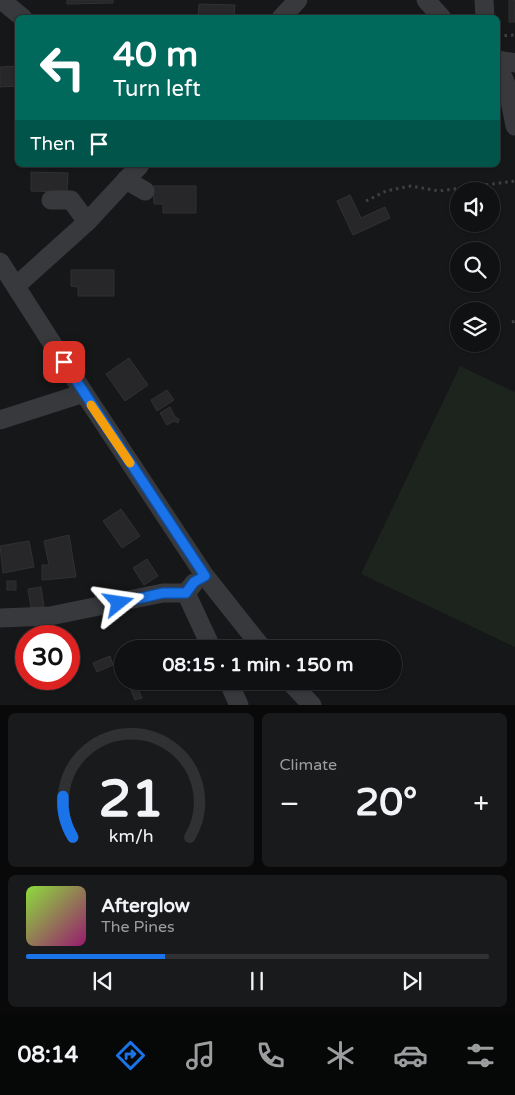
<!DOCTYPE html>
<html lang="en">
<head>
<meta charset="utf-8">
<style>
  body { margin:0; font-family:"Varela Round",sans-serif; background:#191a1b; color:#f1f3f6; height:100vh; display:flex; flex-direction:column; font-size:19px; white-space:nowrap }
  * { box-sizing:border-box; margin:0 }
  p { font-size:16px; color:#9c9d9f }
  .icon { flex:none; width:28px; height:28px; fill:none; stroke:currentColor; stroke-width:2; stroke-linecap:round; stroke-linejoin:round }
  .map { position:relative; height:705px; overflow:hidden }
  .sheet { display:flex; flex-direction:column; gap:8px; padding:8px; background:#09090a; flex:1 }
  .sheet>* { flex:none }
  .banner { position:absolute; left:15px; top:15px; width:485px; height:152px; border-radius:8px; box-shadow:0 1px 4px #0004,0 0 0 1px #303132; background:#00695c; color:#fff; overflow:hidden }
  .buttons { position:absolute; left:450px; top:182px; display:grid; gap:10px }
  .buttons a { display:grid; place-items:center; width:50px; height:50px; border-radius:50%; background:#101112; box-shadow:0 1px 4px #0004,0 0 0 1px #303132; font-size:25px }
  .speed { position:absolute; left:15px; top:625px; display:flex; gap:10px; font-size:25px; font-weight:700; text-align:center }
  .speed>* { display:grid; place-content:center; width:65px; height:65px; border-radius:50%; background:#101112; box-shadow:0 1px 4px #0004,0 0 0 1px #303132; line-height:1 }
  .speed .limit { border:8px solid #d22; background:#fff; color:#111 }
  .pin { position:absolute; display:grid; place-items:center; width:42px; height:42px; color:#fff; margin:-21px; border-radius:10px; box-shadow:0 2px 8px #0006 }
  .me { position:absolute; width:55px; margin:-28px; rotate:75deg; stroke-linejoin:round; filter:drop-shadow(0 0 4px #0008) }
  .turn { display:flex; align-items:center; gap:18px; height:105px; padding:0 15px; font-size:22px }
  .turn .icon { width:65px; height:65px; stroke-width:2.5 }
  .turn b { display:block; font-size:35px; line-height:42px }
  .then { display:flex; align-items:center; height:48px; padding:0 15px; background:#0003; gap:10px; font-size:19px }
  .big { font-size:38px; font-weight:800; line-height:1.1 }
  .sheet .widget { flex:1; display:flex; flex-direction:column; justify-content:center; gap:8px; min-width:0; padding:0 18px; border-radius:8px; background:#191a1b }
  .sheet .dial { align-items:center; gap:0 }
  .dial svg { height:130px; overflow:visible; fill:none; stroke:#303132; stroke-width:7; stroke-linecap:round; text-anchor:middle }
  .dial text { fill:#f1f3f6; stroke:none }
  .song { display:flex; align-items:center; gap:15px }
  .cover { width:60px; height:60px; border-radius:8px; background:linear-gradient(135deg,hsl(90 70% 55%),hsl(320 70% 35%)) }
  .played { height:5px; border-radius:2px; background:linear-gradient(90deg,#1a73e8 30%,#303132 30%) }
  .keys { display:flex; justify-content:space-around; direction:ltr }
  .heat { display:flex; justify-content:space-between; align-items:center; font-size:28px; direction:ltr }
  .sheet .tiles { flex:1; display:grid; gap:8px; grid-template-columns:1fr 1fr }
  .widget:last-child { grid-column:span 2 }
  .trip { position:absolute; left:114px; top:640px; width:288px; height:50px; border-radius:25px; background:#101112; box-shadow:0 1px 4px #0004,0 0 0 1px #303132; font-weight:800; line-height:50px; text-align:center }
  .tab-bar { display:flex; height:80px; justify-content:space-around; align-items:center; background:#060707; color:#9c9d9f }
  .tab-bar .icon { width:35px; height:35px }
  .tab-bar .current { color:#1a73e8 }
  .tab-bar b { font-size:22px; color:#f1f3f6 }
  .map>svg:first-child { display:block }
</style>
</head>
<body>
<div class="map">
<svg width="515" height="705" viewBox="0 0 515 705">
  <rect width="100%" height="100%" fill="#161718"/>
  <!-- green -->
  <path fill="#1d231d" d="M460,366L515,392V647L361,574Z"/>
  <!-- building -->
  <g fill="#272729" stroke="#313134">
    <path d="M67,0H113V3L67,4Z"/>
    <rect x="509" y="0" width="6" height="22"/>
    <path d="M199,4L235,5L234,18H198Z"/>
    <path d="M18,66V86L0,87V67Z"/>
    <path d="M31,172L68,173L67,192L31,191Z"/>
    <path d="M153,186H196V213H163V204H154Z"/>
    <path d="M350,195L361,218L385,207L390,218L353,235L337,201Z"/>
    <path d="M71,270H114V296H78V287L71,286Z"/>
    <path d="M129,358L148,385L125,401L106,374Z"/>
    <path d="M167,390L174,400L157,411L151,400Z"/>
    <path d="M170,407L175,417L179,419L178,423L174,421L167,425L160,413Z"/>
    <path d="M121,509L140,536L122,548L103,521Z"/>
    <path d="M69,535L76,577L42,580V565H49L44,541Z"/>
    <path d="M29,541L34,567L3,573L0,546Z"/>
    <path d="M147,559L158,576L144,585L133,568Z"/>
    <rect x="7" y="581" width="9" height="9"/>
    <path d="M41,587L44,607L31,608L28,589Z"/>
    <path d="M110,656L113,665L97,672L93,663Z"/>
    <path d="M135,681L142,698L135,700L128,683Z"/>
  </g>
  <g fill="none" stroke-linecap="round" stroke-linejoin="round">
    <!-- path -->
    <g stroke="#3e4044" stroke-width="3" stroke-dasharray="2.5 4" stroke-linecap="butt">
      <path d="M498,36L515,35"/>
      <path d="M366,201L386,191L411,186L439,191L515,181"/>
      <path d="M512,322L515,321"/>
    </g>
    <!-- minor -->
    <g stroke="#38393d" stroke-width="19">
      <path d="M426,0L442,18"/>
      <path d="M484,0L485,18"/>
      <path d="M6,4L23,18"/>
      <path d="M281,18L298,0"/>
      <path d="M498,60L515,63"/>
      <path d="M498,66L507,86L515,126"/>
      <path d="M126,180L145,191"/>
      <path d="M51,200H71L87,222"/>
      <path d="M0,262L84,393L205,576L263,649"/>
      <path d="M16,286L87,222L140,165"/>
      <path d="M0,420L84,393"/>
      <path d="M194,583L186,593L212,649"/>
      <path d="M0,618L50,616L163,593H186"/>
      <path d="M228,681L239,705"/>
      <path d="M289,681L312,705"/>
    </g>
  </g>
  <g fill="none" stroke-linecap="round" stroke-linejoin="round">
    <defs>
      <path id="route" d="M64,362L205,576L194,582L186,593H163L119,603"/>
    </defs>
    <!-- route casing -->
    <use href="#route" stroke="#114b97" stroke-width="12"/>
    <!-- route -->
    <use href="#route" stroke="#1a73e8" stroke-width="9"/>
    <!-- slow -->
    <path stroke="#f59e0b" stroke-width="9" d="M91,405L130,463"/>
  </g>
</svg>
<div class="buttons">
<a><svg class="icon" aria-label="sound" viewBox="0 0 24 24"><path d="M4 9h4l5-4v14l-5-4H4zM17 9q2 3 0 6"/></svg></a>
<a><svg class="icon" aria-label="search" viewBox="0 0 24 24"><circle cx="10" cy="10" r="6"/><path d="M15 15l6 6"/></svg></a>
<a><svg class="icon" aria-label="layers" viewBox="0 0 24 24"><path d="M12 4l9 5-9 5-9-5zM3 14l9 5 9-5"/></svg></a>
</div>
<div class="speed"><div class="limit">30</div></div>
<div class="pin" style="left:64px;top:362px;background:#d93025"><svg class="icon" aria-label="arrive" viewBox="0 0 24 24"><path d="M6 21V4h12l-3 4 3 4H6"/></svg></div>
<svg class="me" style="left:119px;top:603px" viewBox="-20 -20 40 40"><path d="M0-17L14 15 0 8-14 15z" fill="#1a73e8" stroke="#fff" stroke-width="4"/></svg>
<div class="trip">08:15 · 1 min · 150 m</div>
<div class="banner">
<div class="turn"><svg class="icon" aria-label="left" viewBox="0 0 24 24"><path d="M17 20v-9H6M10 6l-5 5 5 5"/></svg><div><b>40 m</b>Turn left</div></div>
<div class="then">Then<svg class="icon" aria-label="arrive" viewBox="0 0 24 24"><path d="M6 21V4h12l-3 4 3 4H6"/></svg></div>
</div>
</div>
<section class="sheet">
<div class="tiles">
<div class="widget dial"><svg viewBox="0 0 100 80">
<path d="M14 69A42 42 0 1 1 86 69"/>
<path d="M14 69A42 42 0 0 1 8 44" stroke="#1a73e8"/>
<text x="50" y="56" font-size="32" font-weight="700">21</text>
<text x="50" y="72" font-size="11">km/h</text>
</svg></div>
<div class="widget"><p>Climate</p>
<div class="heat"><a>−</a><b class="big">20°</b><a>+</a></div>
</div>
<div class="widget">
<div class="song"><i class="cover"></i><div><b>Afterglow</b><p>The Pines</p></div></div>
<div class="played"></div>
<div class="keys"><svg class="icon" aria-label="previous" viewBox="0 0 24 24"><path d="M18 5L8 12l10 7zM5 5v14"/></svg><svg class="icon" aria-label="pause" viewBox="0 0 24 24"><path d="M8 5v14M16 5v14"/></svg><svg class="icon" aria-label="next" viewBox="0 0 24 24"><path d="M6 5l10 7-10 7zM19 5v14"/></svg></div>
</div>
</div>
</section>
<nav class="tab-bar">
<b>08:14</b>
<svg class="icon current" aria-label="directions" viewBox="0 0 24 24"><path d="M12 3l9 9-9 9-9-9zM9 14v-3h6M13 9l2 2-2 2"/></svg>
<svg class="icon" aria-label="music" viewBox="0 0 24 24"><path d="M9 18V5l10-2v13"/><circle cx="6" cy="18" r="3"/><circle cx="16" cy="16" r="3"/></svg>
<svg class="icon" aria-label="phone" viewBox="0 0 24 24"><path d="M5 4h4l2 5-3 2q2 4 5 5l2-3 5 2v4C11 20 4 13 5 4z"/></svg>
<svg class="icon" aria-label="climate" viewBox="0 0 24 24"><path d="M12 3v18M4 7l16 10M4 17L20 7"/></svg>
<svg class="icon" aria-label="car" viewBox="0 0 24 24"><path d="M5 17H2v-5l4-1 3-4h7l3 4 3 1v5h-3M9 17h6M6 11h13"/><circle cx="7" cy="17" r="2"/><circle cx="17" cy="17" r="2"/></svg>
<svg class="icon" aria-label="filters" viewBox="0 0 24 24"><path d="M4 7h16M4 17h16"/><circle cx="9" cy="7" r="2"/><circle cx="15" cy="17" r="2"/></svg>
</nav>
</body>
</html>
